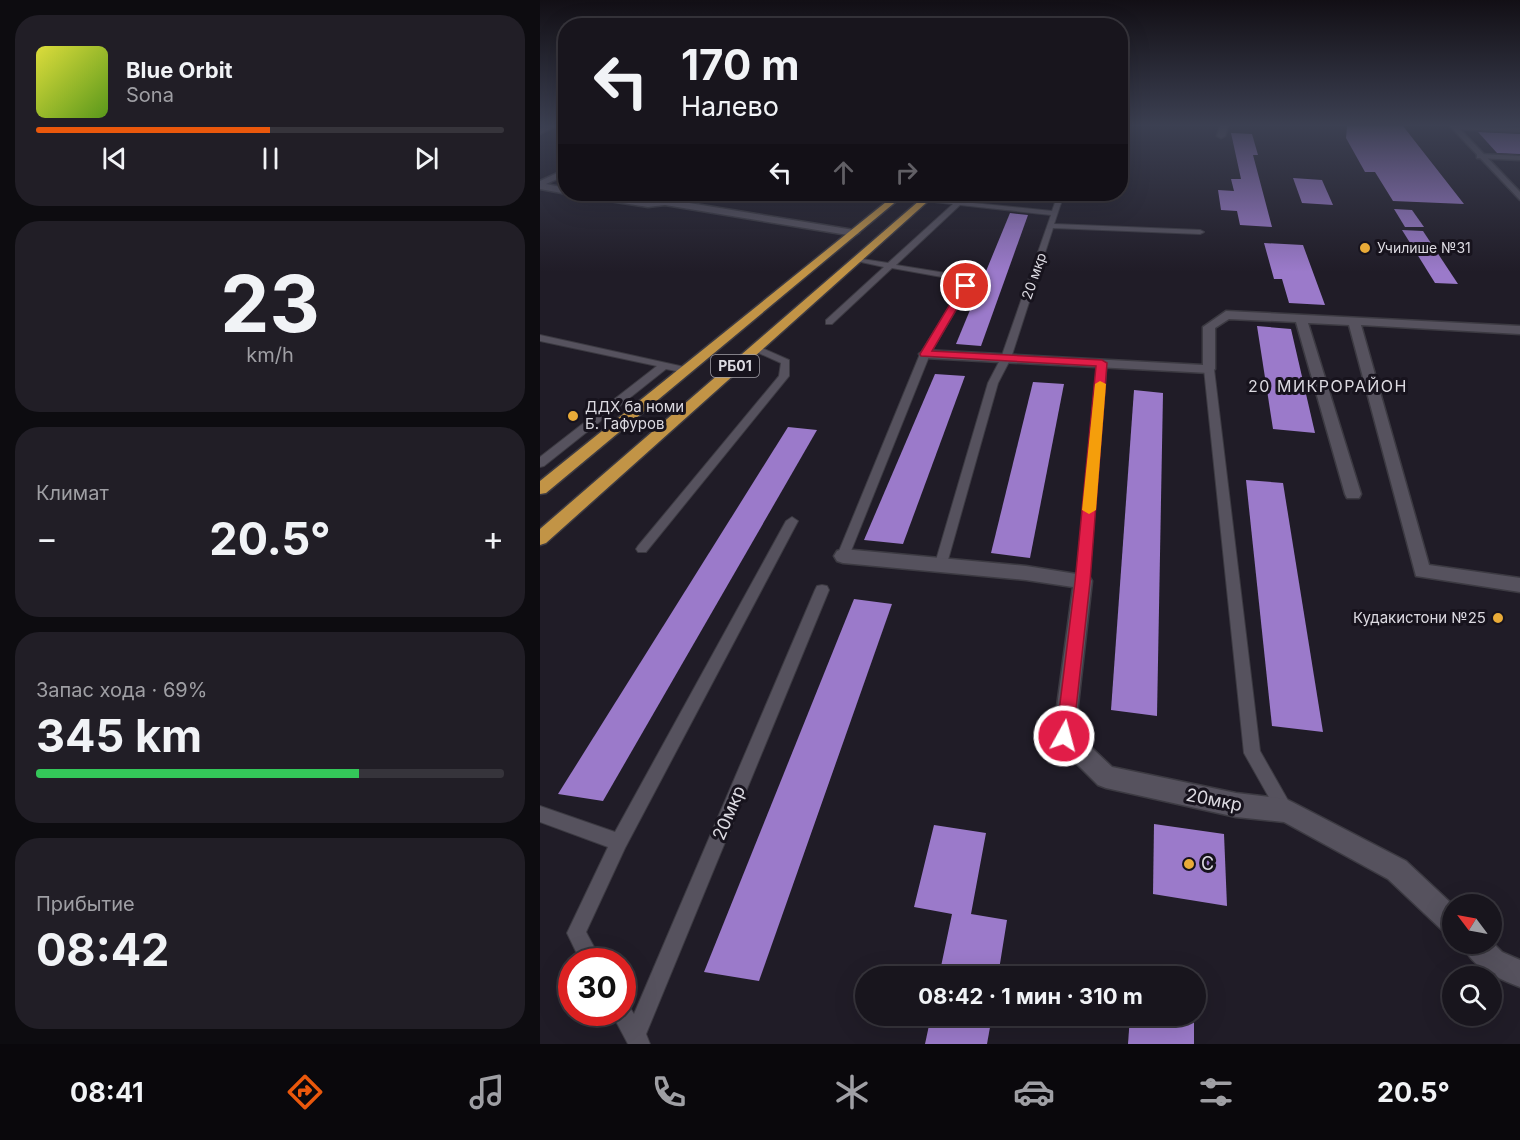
<!DOCTYPE html>
<html lang="ru">
<head>
<meta charset="utf-8">
<style>
  body { margin:0; font-family:Inter,sans-serif; background:#211e26; color:#f1f3f6; height:100vh; display:flex; flex-direction:column; font-size:22px; white-space:nowrap }
  * { box-sizing:border-box; margin:0 }
  p { font-size:20px; color:#9f9fa4 }
  .icon { flex:none; width:33px; height:33px; fill:none; stroke:currentColor; stroke-width:2; stroke-linecap:round; stroke-linejoin:round }
  .map { position:relative; flex:1; overflow:hidden }
  .side { display:flex; flex-direction:column; gap:15px; padding:15px; background:#0d0c10; width:540px }
  .side>* { flex:none }
  .guide { position:absolute; left:18px; top:18px; width:570px; height:183px; border-radius:24px; box-shadow:0 6px 24px #0002,0 0 0 2px #36343b; background:#18151d; color:#f1f3f6; overflow:hidden }
  .needle { width:39px; rotate:302deg }
  .tools { position:absolute; left:902px; top:894px; display:grid; gap:12px }
  .tools a { display:grid; place-items:center; width:60px; height:60px; border-radius:50%; background:#18151d; box-shadow:0 6px 24px #0002,0 0 0 2px #36343b; font-size:30px }
  .speed { position:absolute; left:18px; top:948px; display:flex; gap:12px; font-size:30px; font-weight:700; text-align:center }
  .speed>* { display:grid; place-content:center; width:78px; height:78px; border-radius:50%; background:#18151d; box-shadow:0 6px 24px #0002,0 0 0 2px #36343b; line-height:1 }
  .speed .limit { border:9px solid #d22; background:#fff; color:#111 }
  .pin { position:absolute; display:grid; place-items:center; width:51px; height:51px; color:#fff; margin:-26px; border:3px solid #fff; border-radius:50%; box-shadow:0 2px 6px #0007 }
  .me { position:absolute; width:66px; margin:-33px; rotate:7deg; stroke-linejoin:round; filter:drop-shadow(0 0 4px #0008) }
  .turn { display:flex; align-items:center; gap:21px; height:126px; padding:0 24px; font-size:27px }
  .turn .icon { width:78px; height:78px; stroke-width:2.5 }
  .turn b { display:block; font-size:42px; line-height:51px }
  .lanes { display:flex; align-items:center; height:57px; padding:0 24px; background:#0003; justify-content:center; gap:30px; direction:ltr }
  .lanes .off { opacity:.35 }
  .big { font-size:45px; font-weight:700; line-height:1.1 }
  .side .widget { flex:1; display:flex; flex-direction:column; justify-content:center; gap:9px; min-width:0; padding:0 21px; border-radius:24px; background:#211e26 }
  .side .dial { align-items:center; gap:0 }
  .dial b { font-size:78px; line-height:1 }
  .song { display:flex; align-items:center; gap:18px }
  .cover { width:72px; height:72px; border-radius:9px; background:linear-gradient(135deg,hsl(60 70% 55%),hsl(90 70% 35%)) }
  .played { height:6px; border-radius:3px; background:linear-gradient(90deg,#ea580c 50%,#36343b 50%) }
  .keys { display:flex; justify-content:space-around; direction:ltr }
  .heat { display:flex; justify-content:space-between; align-items:center; font-size:33px; direction:ltr }
  .charge { height:9px; border-radius:4px; background:linear-gradient(90deg,#34c759 69%,#36343b 0) }
  .trip { position:absolute; left:315px; top:966px; width:351px; height:60px; border-radius:30px; background:#18151d; box-shadow:0 6px 24px #0002,0 0 0 2px #36343b; font-weight:700; line-height:60px; text-align:center }
  .menu { display:flex; height:96px; justify-content:space-around; align-items:center; background:#0a080c; color:#9f9fa4 }
  .menu .icon { width:42px; height:42px }
  .menu .on { color:#ea580c }
  .menu b { font-size:27px; color:#f1f3f6 }
  main { display:flex; flex:1; min-height:0 }
  .map>svg:first-child { display:block }
</style>
</head>
<body>
<main>
<section class="side">
<div class="widget">
<div class="song"><i class="cover"></i><div><b>Blue Orbit</b><p>Sona</p></div></div>
<div class="played"></div>
<div class="keys"><svg class="icon" aria-label="previous" viewBox="0 0 24 24"><path d="M18 5L8 12l10 7zM5 5v14"/></svg><svg class="icon" aria-label="pause" viewBox="0 0 24 24"><path d="M8 5v14M16 5v14"/></svg><svg class="icon" aria-label="next" viewBox="0 0 24 24"><path d="M6 5l10 7-10 7zM19 5v14"/></svg></div>
</div>
<div class="widget dial"><b>23</b><p>km/h</p></div>
<div class="widget"><p>Климат</p>
<div class="heat"><a>−</a><b class="big">20.5°</b><a>+</a></div>
</div>
<div class="widget"><p>Запас хода · 69%</p><b class="big">345 km</b><div class="charge"></div></div>
<div class="widget"><p>Прибытие</p><b class="big">08:42</b></div>
</section>
<div class="map">
<svg width="980" height="1044" viewBox="0 0 980 1044">
  <rect width="100%" height="100%" fill="#201c27"/>
  <!-- building -->
  <g fill="#9b7aca">
    <path d="M807,126H863L924,204L853,201L835,172H825L806,138Z"/>
    <path d="M938,132L980,134V154L957,153Z"/>
    <path d="M691,133L712,134L718,155H713L732,227L700,225L697,211L681,210L678,190L694,191L691,179H701Z"/>
    <path d="M753,178L782,180L793,205L762,203Z"/>
    <path d="M854,209L872,210L884,227H865Z"/>
    <path d="M470,213L488,215L441,346L416,344Z"/>
    <path d="M862,230L883,231L918,284L895,283Z"/>
    <path d="M724,243L763,245L785,305L749,303L742,279H734Z"/>
    <path d="M717,326L751,329L775,433L733,429Z"/>
    <path d="M395,374L425,376L363,544L324,540Z"/>
    <path d="M493,382L524,384L490,558L451,553Z"/>
    <path d="M594,390L623,393L617,716L571,710Z"/>
    <path d="M248,427L277,430L63,801L18,794Z"/>
    <path d="M706,480L743,483L783,732L732,726Z"/>
    <path d="M314,599L352,604L219,981L164,972Z"/>
    <path d="M614,824L684,834L687,906L613,894Z"/>
    <path d="M394,825L446,833L431,914L467,920L458,976H399L412,914L374,907Z"/>
    <path d="M391,1016H452L447,1044H385Z"/>
    <path d="M590,1016H654V1044H588Z"/>
  </g>
  <g fill="none" stroke-linecap="round" stroke-linejoin="round">
    <defs>
      <g id="service">
        <path d="M320,194H335L359,198L356,200Z"/>
        <path d="M518,194H524L514,224L660,230L664,232L660,234L513,228L471,358L458,383L406,567L405,570H395L394,567L448,383L461,358L511,215L420,205L356,265L418,275L430,286L390,354L309,556L307,559H299L297,556L380,354L422,286L413,279L352,268L292,324H286V320L344,267L312,260L316,258L348,263L413,204L385,201L382,199L383,198L512,211Z"/>
        <path d="M0,335L149,368L151,370L146,373L126,369L4,466L0,467V457L117,366L0,341Z"/>
        <path d="M215,345L249,360V376L106,552H98L96,549L98,546L239,376L241,363L212,350L210,348Z"/>
        <path d="M562,360L567,363L549,581L548,585H538L537,581L557,363Z"/>
        <path d="M669,366L674,369L720,751L754,811L752,817L746,819L740,817L704,753L664,369Z"/>
        <path d="M252,517L258,521L85,848L46,932L62,962H41L27,933L68,847L0,822V806L75,832L246,521Z"/>
        <path d="M282,585L287,586L289,590L106,1034L110,1044H88L71,1012H82V1002L88,1005L94,1014L275,590L277,586Z"/>
      </g>
      <g id="minor">
        <path d="M6,126H16L0,134V129Z"/>
        <path d="M680,126H688L685,136L681,138L677,136Z"/>
        <path d="M911,126L980,128V132L914,129Z"/>
        <path d="M940,154L980,156V160L937,158V154Z"/>
        <path d="M26,169V175L6,184L26,188L27,194L0,189V181Z"/>
        <path d="M40,194C68,191 96,203 125,199L314,230L319,233L314,236L125,205L108,207L44,197Z"/>
        <path d="M686,311L980,326V334L821,325L889,565L980,578V592L876,576L809,325L768,323L821,494L819,498H807L805,494L756,322L689,319L675,328V369L669,373L385,358L379,354L385,350L663,365V327Z"/>
        <path d="M303,549L486,566L549,576L552,581L535,732L572,767L696,793L746,799L754,803L866,861L912,904V935L903,931L848,879L744,822L696,817L566,788L558,785L516,743L513,736L533,587L486,580L303,563L297,561L294,556L297,551Z"/>
        <path d="M951,941L962,952L980,960V987C957,978 932,968 922,944H951Z"/>
      </g>
      <path id="secondary" d="M910,126H917L980,192V200Z"/>
      <g id="trunk">
        <path d="M356,194H365L6,493L0,494V481Z"/>
        <path d="M387,194H396L6,543L0,545V529Z"/>
      </g>
    </defs>
    <!-- service casing -->
    <use href="#service" stroke="#3c3a42" stroke-width="2"/>
    <!-- minor casing -->
    <use href="#minor" stroke="#3c3a42" stroke-width="3"/>
    <!-- secondary casing -->
    <use href="#secondary" stroke="#3c3a42" stroke-width="3"/>
    <!-- trunk casing -->
    <use href="#trunk" stroke="#3c3a42" stroke-width="3"/>
    <!-- service -->
    <use href="#service" fill="#56525e" fill-rule="evenodd"/>
    <!-- minor -->
    <use href="#minor" fill="#56525e" fill-rule="evenodd"/>
    <!-- secondary -->
    <use href="#secondary" fill="#56525e" fill-rule="evenodd"/>
    <!-- trunk -->
    <use href="#trunk" fill="#c29446" fill-rule="evenodd"/>
  </g>
  <!-- sky -->
  <linearGradient id="sky" x2="0" y2="1"><stop stop-color="#120f15"/><stop offset="0.46" stop-color="#3c4052"/><stop offset="1" stop-color="#3c4052" stop-opacity="0"/></linearGradient>
  <rect width="980" height="272" fill="url(#sky)"/>
  <!-- route -->
  <path fill="#e11d48" stroke="#92132f" stroke-width="1.5" d="M426,283L430,286L392,351L562,360L567,363L550,582L533,736L531,742L524,744L518,742L516,736L535,582L556,366L381,356L380,354L421,286Z"/>
  <!-- slow -->
  <path fill="#f59e0b" d="M560,381L566,384L556,510L549,514L542,510L555,384Z"/>
  <!-- markers -->
  <g fill="#e9ab38" stroke="#17131d" stroke-width="2">
    <circle cx="825" cy="248" r="6"/>
    <circle cx="33" cy="416" r="6"/>
    <circle cx="958" cy="618" r="6"/>
    <circle cx="649" cy="864" r="6"/>
  </g>
  <g text-anchor="middle" stroke-width="6" stroke-linejoin="round" paint-order="stroke">
    <!-- far-poi labels -->
    <g font-size="14" fill="#dcdae1" stroke="#17131d" text-anchor="start">
      <text x="837" y="253">Училише №31</text>
    </g>
    <!-- far-street labels -->
    <g font-size="14" fill="#dcdae1" stroke="#17131d">
      <text transform="translate(494 276) rotate(-71)" y="5">20 мкр</text>
    </g>
    <!-- shield labels -->
    <rect fill="#17131d" stroke="#a19ea6" stroke-width="1.5" x="171" y="355" width="48" height="22" rx="4.5"/>
    <g font-size="14" font-weight="bold" fill="#dcdae1">
      <text x="195" y="371">РБ01</text>
    </g>
    <!-- poi labels -->
    <g font-size="15" fill="#dcdae1" stroke="#17131d" text-anchor="start">
      <text x="45" y="412">ДДХ ба номи<tspan x="45" dy="17">Б. Гафуров</tspan></text>
      <text x="946" y="623" text-anchor="end">Кудакистони №25</text>
    </g>
    <!-- neighbourhood labels -->
    <g font-size="16" letter-spacing="1.5" fill="#dcdae1" stroke="#17131d">
      <text x="788" y="392">20 МИКРОРАЙОН</text>
    </g>
    <!-- near-street labels -->
    <g font-size="18" fill="#dcdae1" stroke="#17131d">
      <text transform="translate(674 800) rotate(11)" y="6">20мкр</text>
      <text transform="translate(189 813) rotate(-67)" y="6">20мкр</text>
    </g>
    <!-- near-poi labels -->
    <g font-size="18" fill="#dcdae1" stroke="#17131d" text-anchor="start">
      <text x="661" y="870">С</text>
    </g>
  </g>
</svg>
<div class="tools">
<a><svg class="needle" viewBox="-14 -14 28 28"><path d="M0-13l5 13h-10z" fill="#e53935"/><path d="M0 13l5-13h-10z" fill="#9f9fa4"/></svg></a>
<a><svg class="icon" aria-label="search" viewBox="0 0 24 24"><circle cx="10" cy="10" r="6"/><path d="M15 15l6 6"/></svg></a>
</div>
<div class="speed"><div class="limit">30</div></div>
<div class="pin" style="left:426px;top:286px;background:#d93025"><svg class="icon" aria-label="arrive" viewBox="0 0 24 24"><path d="M6 21V4h12l-3 4 3 4H6"/></svg></div>
<svg class="me" style="left:524px;top:736px" viewBox="-20 -20 40 40"><circle r="17" fill="#e11d48" stroke="#fff" stroke-width="3"/><path d="M0-11L8 9 0 5-8 9z" fill="#fff"/></svg>
<div class="trip">08:42 · 1 мин · 310 m</div>
<div class="guide">
<div class="turn"><svg class="icon" aria-label="left" viewBox="0 0 24 24"><path d="M17 20v-9H6M10 6l-5 5 5 5"/></svg><div><b>170 m</b>Налево</div></div>
<div class="lanes"><svg class="icon" aria-label="left" viewBox="0 0 24 24"><path d="M17 20v-9H6M10 6l-5 5 5 5"/></svg><svg class="icon off" aria-label="ahead" viewBox="0 0 24 24"><path d="M12 20V5M6 11l6-6 6 6"/></svg><svg class="icon off" aria-label="right" viewBox="0 0 24 24"><path d="M7 20v-9h11M14 6l5 5-5 5"/></svg></div>
</div>
</div>
</main>
<nav class="menu">
<b>08:41</b>
<svg class="icon on" aria-label="directions" viewBox="0 0 24 24"><path d="M12 3l9 9-9 9-9-9zM9 14v-3h6M13 9l2 2-2 2"/></svg>
<svg class="icon" aria-label="music" viewBox="0 0 24 24"><path d="M9 18V5l10-2v13"/><circle cx="6" cy="18" r="3"/><circle cx="16" cy="16" r="3"/></svg>
<svg class="icon" aria-label="phone" viewBox="0 0 24 24"><path d="M5 4h4l2 5-3 2q2 4 5 5l2-3 5 2v4C11 20 4 13 5 4z"/></svg>
<svg class="icon" aria-label="climate" viewBox="0 0 24 24"><path d="M12 3v18M4 7l16 10M4 17L20 7"/></svg>
<svg class="icon" aria-label="car" viewBox="0 0 24 24"><path d="M5 17H2v-5l4-1 3-4h7l3 4 3 1v5h-3M9 17h6M6 11h13"/><circle cx="7" cy="17" r="2"/><circle cx="17" cy="17" r="2"/></svg>
<svg class="icon" aria-label="filters" viewBox="0 0 24 24"><path d="M4 7h16M4 17h16"/><circle cx="9" cy="7" r="2"/><circle cx="15" cy="17" r="2"/></svg>
<b>20.5°</b>
</nav>
</body>
</html>
